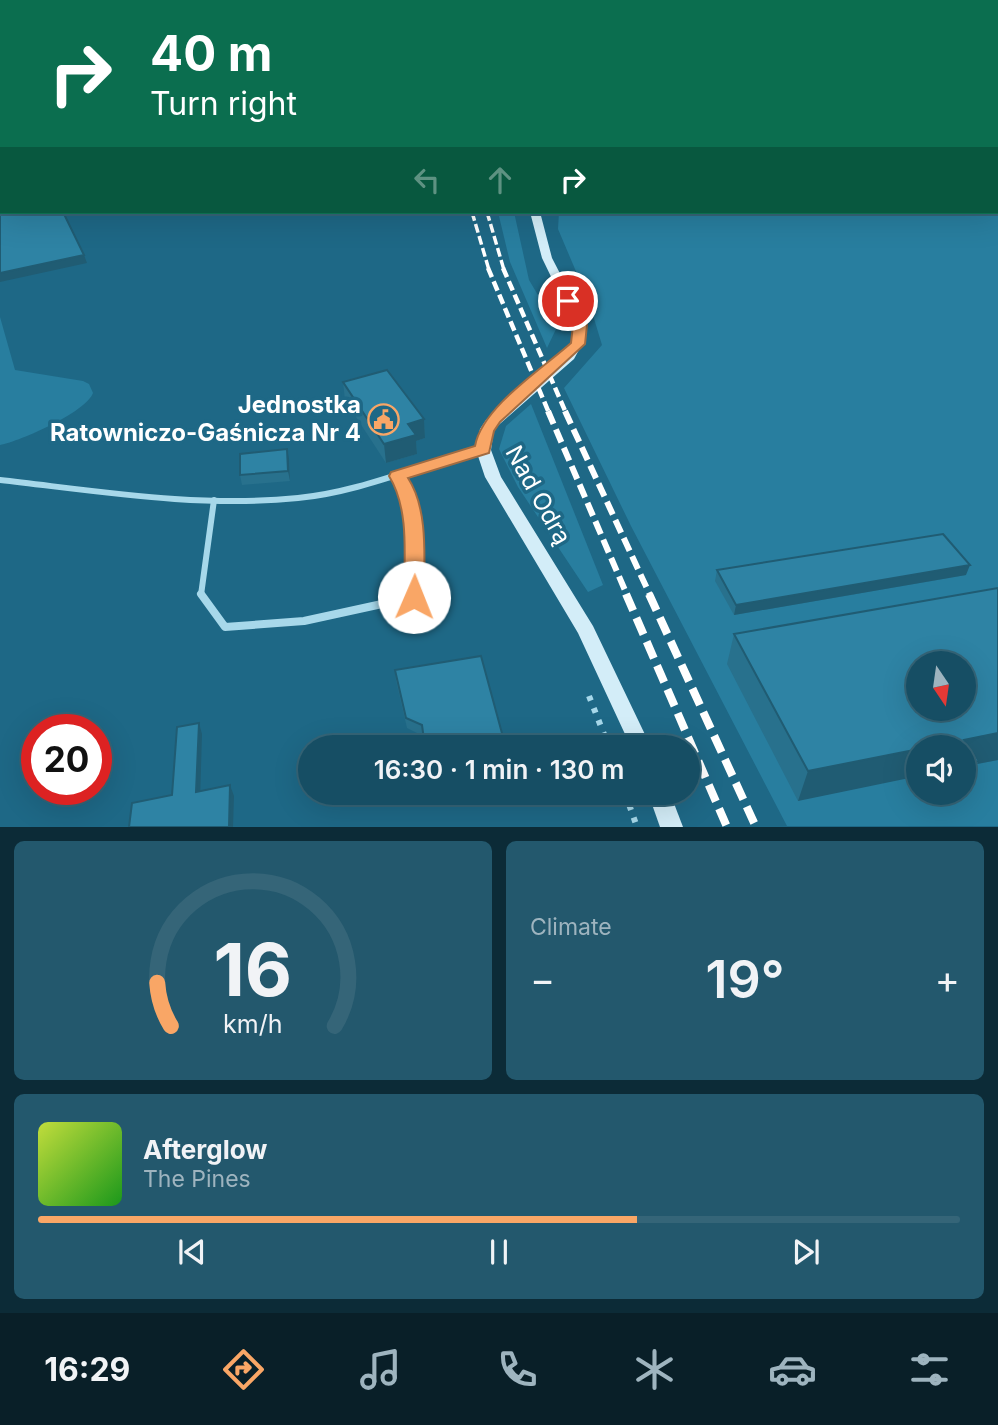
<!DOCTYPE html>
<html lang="en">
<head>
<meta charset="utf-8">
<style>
  body { margin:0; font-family:Inter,sans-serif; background:#23586d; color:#f1f3f6; height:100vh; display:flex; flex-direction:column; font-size:26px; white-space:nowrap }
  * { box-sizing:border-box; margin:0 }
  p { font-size:23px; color:#9eb4bf }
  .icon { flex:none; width:38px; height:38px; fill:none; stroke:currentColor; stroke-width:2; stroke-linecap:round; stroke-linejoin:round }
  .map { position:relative; height:827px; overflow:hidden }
  .panel { display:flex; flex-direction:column; gap:14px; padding:14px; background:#0c2b37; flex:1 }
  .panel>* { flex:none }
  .banner { position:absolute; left:0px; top:0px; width:999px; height:214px; box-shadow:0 7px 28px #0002,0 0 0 2px #356578; background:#0b6e4f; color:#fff; overflow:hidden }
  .needle { width:46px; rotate:167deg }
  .controls { position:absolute; left:906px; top:651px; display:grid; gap:14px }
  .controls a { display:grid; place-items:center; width:70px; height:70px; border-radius:50%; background:#164e64; box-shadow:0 7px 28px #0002,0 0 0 2px #356578; font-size:35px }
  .speed { position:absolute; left:21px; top:714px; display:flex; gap:14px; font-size:35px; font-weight:700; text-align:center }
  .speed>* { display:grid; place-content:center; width:91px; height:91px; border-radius:50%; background:#164e64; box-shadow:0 7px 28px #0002,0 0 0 2px #356578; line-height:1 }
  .speed .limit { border:10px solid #d22; background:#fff; color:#111 }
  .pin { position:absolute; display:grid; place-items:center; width:60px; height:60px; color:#fff; margin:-30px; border:4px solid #fff; border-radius:50%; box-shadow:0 2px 7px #0007 }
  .me { position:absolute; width:77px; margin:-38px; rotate:1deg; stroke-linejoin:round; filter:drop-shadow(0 0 5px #0008) }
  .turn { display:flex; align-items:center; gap:24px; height:147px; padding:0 35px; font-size:32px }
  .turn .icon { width:91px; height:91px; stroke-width:2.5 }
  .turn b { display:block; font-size:49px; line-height:60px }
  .lanes { display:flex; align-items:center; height:66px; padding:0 35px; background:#0003; justify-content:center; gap:35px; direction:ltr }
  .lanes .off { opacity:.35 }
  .big { font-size:52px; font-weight:600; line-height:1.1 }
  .panel .tile { flex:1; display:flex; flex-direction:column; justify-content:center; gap:10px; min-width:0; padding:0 24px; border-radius:10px; background:#23586d }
  .panel .dial { align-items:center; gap:0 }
  .dial svg { height:182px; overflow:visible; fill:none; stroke:#356578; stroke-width:7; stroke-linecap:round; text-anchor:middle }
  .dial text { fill:#f1f3f6; stroke:none }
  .song { display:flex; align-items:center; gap:21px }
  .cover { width:84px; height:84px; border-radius:10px; background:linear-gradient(135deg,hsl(70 70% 55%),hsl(120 70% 35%)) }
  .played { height:7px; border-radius:4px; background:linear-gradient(90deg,#f9a666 65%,#356578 65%) }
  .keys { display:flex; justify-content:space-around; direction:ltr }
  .heat { display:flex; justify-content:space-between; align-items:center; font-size:38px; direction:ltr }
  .panel .tiles { flex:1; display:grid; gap:14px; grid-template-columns:1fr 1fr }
  .tile:last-child { grid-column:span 2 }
  .trip { position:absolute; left:298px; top:735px; width:402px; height:70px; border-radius:35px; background:#164e64; box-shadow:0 7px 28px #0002,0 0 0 2px #356578; font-weight:600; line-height:70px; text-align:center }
  .dock { display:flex; height:112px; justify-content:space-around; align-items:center; background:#091f28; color:#9eb4bf }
  .dock .icon { width:49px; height:49px }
  .dock .active { color:#f9a666 }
  .dock b { font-size:32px; color:#f1f3f6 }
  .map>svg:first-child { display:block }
</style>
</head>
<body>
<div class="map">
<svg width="998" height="827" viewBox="0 0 998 827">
  <rect width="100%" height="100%" fill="#1e6886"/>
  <!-- green -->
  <g fill="#287e9f" fill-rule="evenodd">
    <path d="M542,0H998V826H787L631,526L564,388L602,345L589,302L558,229L559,212H998V2H528ZM919,663H964V709H919ZM919,747H964V793H919Z"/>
    <path d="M498,212H514L529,280L557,327L547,348L510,262Z"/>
    <path d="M0,317L15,370L83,381L89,384L93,393C86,412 21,441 0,445Z"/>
    <path d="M531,404L603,585L588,592L518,487L499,449L506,426Z"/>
  </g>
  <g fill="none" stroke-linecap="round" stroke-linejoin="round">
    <!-- path-far1 -->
    <path stroke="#a7d8ea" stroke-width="2" stroke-dasharray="2 2.5" stroke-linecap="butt" d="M515,2L530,0"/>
    <!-- path -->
    <g stroke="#a7d8ea" stroke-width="6" stroke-dasharray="5 8" stroke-linecap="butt">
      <path d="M589,696L609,747"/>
      <path d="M625,793L637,827"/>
    </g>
    <!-- lane-far2 -->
    <g stroke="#a7d8ea" stroke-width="2.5">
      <path d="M250,0H259L257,2"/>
      <path d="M80,2L84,0"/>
      <path d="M197,2L199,0"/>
    </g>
    <!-- lane-far1 -->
    <g stroke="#a7d8ea" stroke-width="6">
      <path d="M397,476L412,519L414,595"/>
      <path d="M0,480C98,491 199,508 298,498C361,492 422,464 483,449"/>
      <path d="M201,595L214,500"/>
    </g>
    <!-- lane -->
    <path stroke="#a7d8ea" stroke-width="8" d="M201,594L225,627L304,621L414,597V594"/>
    <!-- secondary -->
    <g fill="#d3edf8" fill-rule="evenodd">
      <path d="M530,212H540L552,258L584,320L586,337L574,359L494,429L491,450L501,477L593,626L651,747H631L578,633L485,477L476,450L480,429L486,420L564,354L574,337L572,320L542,258Z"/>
      <path d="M648,793H670L683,827H660Z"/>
    </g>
    <!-- rail-far4 -->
    <path stroke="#fff" stroke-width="2.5" stroke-dasharray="5 2.5" stroke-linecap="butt" d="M390,0L394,2"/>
    <!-- rail-far3 -->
    <g stroke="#fff" stroke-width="3.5" stroke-dasharray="9 3.5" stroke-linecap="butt">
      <path d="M472,212L489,270"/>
      <path d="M487,212L504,270"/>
    </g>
    <!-- rail-far2 -->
    <g stroke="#fff" stroke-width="4.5" stroke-dasharray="10 4.5" stroke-linecap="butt">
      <path d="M488,268L549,413"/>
      <path d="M503,268L566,413"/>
    </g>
    <!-- rail-far1 -->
    <g stroke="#fff" stroke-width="6" stroke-dasharray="14 6" stroke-linecap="butt">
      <path d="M548,411L627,595"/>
      <path d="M565,411L650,595"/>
    </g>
    <!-- rail -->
    <g stroke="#fff" stroke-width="8" stroke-dasharray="18 8" stroke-linecap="butt">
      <path d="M626,594L727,827"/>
      <path d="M649,594L756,827"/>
    </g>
  </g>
  <!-- wall -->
  <g fill="#28718d">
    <path d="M0,0H64L61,2H2V12H0Z"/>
    <path d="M343,382L424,419L425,438L416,441L417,454L386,463L345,400Z"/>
    <path d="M289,459L290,481L242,485L240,475Z"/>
    <path d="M717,570L966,575L734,615L715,581Z"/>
    <path d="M998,588V760L977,764L964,789V747H919L798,801L727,664L734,634Z"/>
    <path d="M395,670L503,747H425L423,736L407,728L396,681Z"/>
    <path d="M936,793H953L938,796Z"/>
  </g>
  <!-- shaded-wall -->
  <g fill="#205c73">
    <path d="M84,255L87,263L0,282V273Z"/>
    <path d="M424,419L425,438L416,441L417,454L386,463L384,444L408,424Z"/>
    <path d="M287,449L289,459L290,481L288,471Z"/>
    <path d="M970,565L966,575L734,615L736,605Z"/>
    <path d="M199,723L202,734L200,802L196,792Z"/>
    <path d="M998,733V760L977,764L979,761L964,740Z"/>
    <path d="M503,737V747H449Z"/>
    <path d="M919,749V776L798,801L808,771Z"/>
    <path d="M230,785L234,796L233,827H229Z"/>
  </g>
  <!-- building -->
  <g fill="#2e83a4" stroke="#205c73" stroke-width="2" fill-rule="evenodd">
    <path d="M0,0H38L34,2H2V7H0Z"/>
    <path d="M0,197H2V212H63L84,255L0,273Z"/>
    <path d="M387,370L424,419L408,424L416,435L384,444L343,382Z"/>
    <path d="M287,449L288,471L240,475V454Z"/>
    <path d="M943,534L970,565L736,605L717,570Z"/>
    <path d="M998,588V733L964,740L979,761L964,764V747H941L939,745L927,747H919V749L808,771L734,634ZM919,663H964V709H919Z"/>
    <path d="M481,656L503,737L449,747H425L422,725L406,718L395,670Z"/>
    <path d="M199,723L196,792L230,785L229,827H129L132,803L172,795L177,727Z"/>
  </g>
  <!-- route -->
  <path fill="#f9a666" stroke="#a26c42" stroke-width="2" d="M563,298H573L587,325L585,344L500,422L494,431L489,453L408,478C429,510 424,560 424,597L421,602H407L404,597C404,558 410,510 389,476L391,472L475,446C482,407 542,369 571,343L573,325L561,301Z"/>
  <!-- icons -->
  <defs>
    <symbol id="civic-ring" viewBox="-11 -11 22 22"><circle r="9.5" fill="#1e6886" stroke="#f9a666" stroke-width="1.5"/><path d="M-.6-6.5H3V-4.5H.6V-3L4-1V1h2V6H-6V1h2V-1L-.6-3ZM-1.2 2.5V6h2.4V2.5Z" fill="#f9a666"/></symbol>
  </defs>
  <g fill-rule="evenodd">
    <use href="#civic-ring" x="366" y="402" width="35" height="35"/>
  </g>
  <g text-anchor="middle" stroke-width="7" stroke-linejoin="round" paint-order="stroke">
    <!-- poi labels -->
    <g font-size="24" font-weight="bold" fill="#fff" stroke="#1e6886" text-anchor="end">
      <text x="361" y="413">Jednostka<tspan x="361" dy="28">Ratowniczo-Gaśnicza Nr 4</tspan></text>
    </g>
    <!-- street labels -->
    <g font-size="24" fill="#fff" stroke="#1e6886">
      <text transform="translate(538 495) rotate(61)" y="8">Nad Odrą</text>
    </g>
  </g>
</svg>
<div class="controls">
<a><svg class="needle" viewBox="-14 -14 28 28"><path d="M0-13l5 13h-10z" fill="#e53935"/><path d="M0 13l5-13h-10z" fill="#9eb4bf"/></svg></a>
<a><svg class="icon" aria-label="sound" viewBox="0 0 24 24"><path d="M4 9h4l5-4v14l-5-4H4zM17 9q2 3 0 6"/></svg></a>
</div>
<div class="speed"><div class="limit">20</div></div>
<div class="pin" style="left:568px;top:301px;background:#d93025"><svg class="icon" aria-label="arrive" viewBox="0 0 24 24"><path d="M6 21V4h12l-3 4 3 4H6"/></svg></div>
<svg class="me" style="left:414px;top:597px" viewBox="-20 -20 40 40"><circle r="19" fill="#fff"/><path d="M0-13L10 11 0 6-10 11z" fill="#f9a666"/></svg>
<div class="trip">16:30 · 1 min · 130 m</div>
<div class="banner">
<div class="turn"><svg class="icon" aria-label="right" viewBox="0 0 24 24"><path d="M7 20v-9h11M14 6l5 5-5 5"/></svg><div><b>40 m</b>Turn right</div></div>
<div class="lanes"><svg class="icon off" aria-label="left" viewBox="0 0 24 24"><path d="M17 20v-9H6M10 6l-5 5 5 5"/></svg><svg class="icon off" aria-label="ahead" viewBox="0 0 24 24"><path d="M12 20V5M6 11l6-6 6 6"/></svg><svg class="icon" aria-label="right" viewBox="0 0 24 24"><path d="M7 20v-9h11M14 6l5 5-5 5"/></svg></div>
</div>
</div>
<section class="panel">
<div class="tiles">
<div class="tile dial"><svg viewBox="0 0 100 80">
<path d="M14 69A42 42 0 1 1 86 69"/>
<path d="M14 69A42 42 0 0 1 8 50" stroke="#f9a666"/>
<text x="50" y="56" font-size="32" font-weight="700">16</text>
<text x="50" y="72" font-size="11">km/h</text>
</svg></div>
<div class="tile"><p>Climate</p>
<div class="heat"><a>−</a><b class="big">19°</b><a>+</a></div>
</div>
<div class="tile">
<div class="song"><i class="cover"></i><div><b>Afterglow</b><p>The Pines</p></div></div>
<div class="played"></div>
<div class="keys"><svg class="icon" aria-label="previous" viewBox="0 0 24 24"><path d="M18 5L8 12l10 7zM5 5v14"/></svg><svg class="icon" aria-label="pause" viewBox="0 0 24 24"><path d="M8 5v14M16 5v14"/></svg><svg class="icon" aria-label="next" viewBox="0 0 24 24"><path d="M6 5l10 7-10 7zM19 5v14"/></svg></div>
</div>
</div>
</section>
<nav class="dock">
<b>16:29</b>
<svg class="icon active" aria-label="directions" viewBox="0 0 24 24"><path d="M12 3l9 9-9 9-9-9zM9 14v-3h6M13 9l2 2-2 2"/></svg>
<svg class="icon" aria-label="music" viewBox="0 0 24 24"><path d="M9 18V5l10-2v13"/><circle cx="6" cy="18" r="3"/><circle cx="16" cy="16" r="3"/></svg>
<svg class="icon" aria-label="phone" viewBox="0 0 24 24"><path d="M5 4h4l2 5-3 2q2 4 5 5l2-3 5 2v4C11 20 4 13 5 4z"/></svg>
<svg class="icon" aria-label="climate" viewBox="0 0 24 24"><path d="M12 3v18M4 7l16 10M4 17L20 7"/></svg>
<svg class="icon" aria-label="car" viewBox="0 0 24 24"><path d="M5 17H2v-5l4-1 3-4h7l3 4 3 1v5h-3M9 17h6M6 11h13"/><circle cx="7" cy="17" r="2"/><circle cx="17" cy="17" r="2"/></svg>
<svg class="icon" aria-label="filters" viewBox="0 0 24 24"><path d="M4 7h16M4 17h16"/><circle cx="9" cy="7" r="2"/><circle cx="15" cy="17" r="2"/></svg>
</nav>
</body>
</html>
